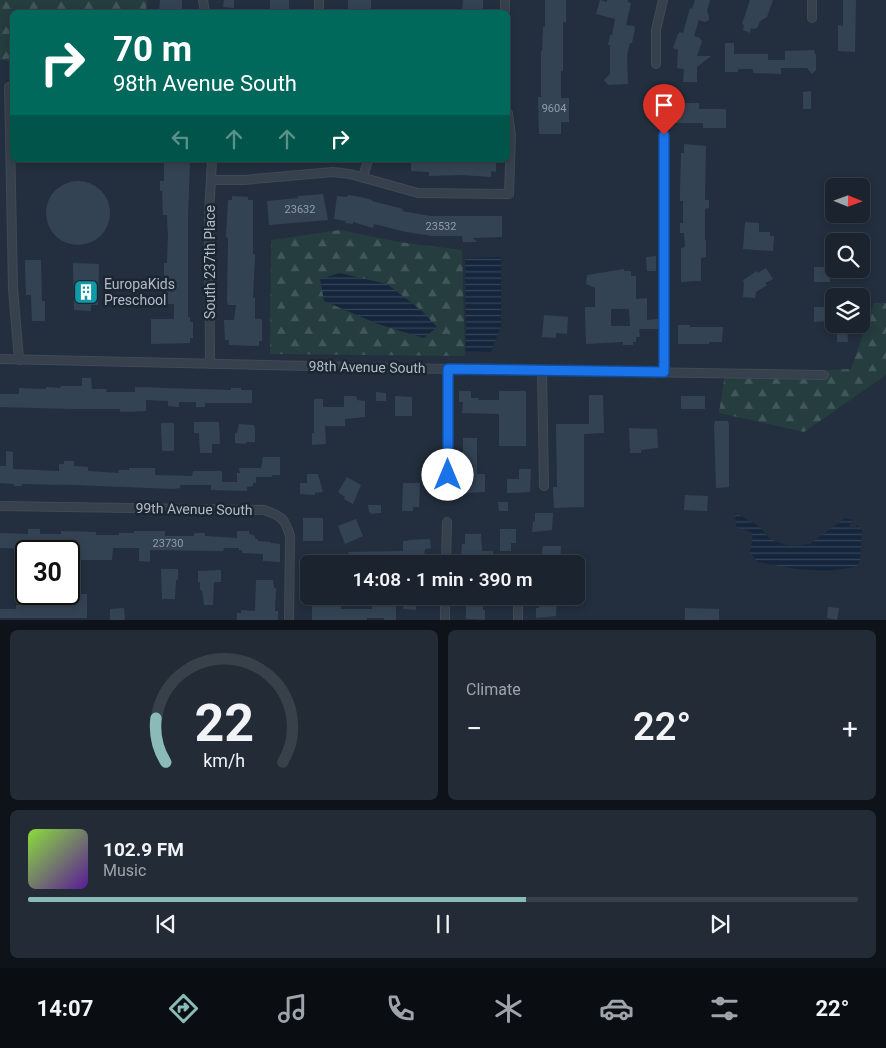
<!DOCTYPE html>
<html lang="en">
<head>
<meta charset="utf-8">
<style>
  body { margin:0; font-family:Roboto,sans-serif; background:#232b36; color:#f1f3f6; height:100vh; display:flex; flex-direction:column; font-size:19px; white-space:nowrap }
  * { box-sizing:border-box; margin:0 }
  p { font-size:16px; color:#9fa4aa }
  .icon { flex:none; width:28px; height:28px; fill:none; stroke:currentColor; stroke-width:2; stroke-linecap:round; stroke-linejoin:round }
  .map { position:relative; height:620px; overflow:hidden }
  .details { display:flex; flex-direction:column; gap:10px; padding:10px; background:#0e1319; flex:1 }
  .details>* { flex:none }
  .top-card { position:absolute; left:10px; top:10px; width:500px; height:152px; border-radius:8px; box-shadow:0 2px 8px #0003,0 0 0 1px #38404a; background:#00695c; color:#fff; overflow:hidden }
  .needle { width:32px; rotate:91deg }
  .fabs { position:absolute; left:825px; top:178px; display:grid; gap:10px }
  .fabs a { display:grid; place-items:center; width:45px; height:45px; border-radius:8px; background:#1a232e; box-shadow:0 2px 8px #0003,0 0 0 1px #38404a; font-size:25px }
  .speed { position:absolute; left:15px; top:540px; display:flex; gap:10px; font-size:25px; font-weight:700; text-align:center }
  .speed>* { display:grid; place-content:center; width:65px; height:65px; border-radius:50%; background:#1a232e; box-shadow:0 2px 8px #0003,0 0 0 1px #38404a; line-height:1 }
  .speed .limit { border:2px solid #111; border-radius:8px; background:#fff; color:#111 }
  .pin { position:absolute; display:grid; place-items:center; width:42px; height:42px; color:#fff; margin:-51px -21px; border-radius:50% 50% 50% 0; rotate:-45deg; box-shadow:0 0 5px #0007 }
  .pin .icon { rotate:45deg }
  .me { position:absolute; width:55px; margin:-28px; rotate:0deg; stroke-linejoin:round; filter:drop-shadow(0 0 4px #0008) }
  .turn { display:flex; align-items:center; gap:18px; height:105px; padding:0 20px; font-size:22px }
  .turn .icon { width:65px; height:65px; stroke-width:2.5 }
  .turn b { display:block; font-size:35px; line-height:42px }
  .lanes { display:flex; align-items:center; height:48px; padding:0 20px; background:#0003; justify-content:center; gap:25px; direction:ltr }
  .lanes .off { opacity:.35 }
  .big { font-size:38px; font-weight:600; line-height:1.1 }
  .details .tile { flex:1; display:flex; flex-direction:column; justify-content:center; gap:8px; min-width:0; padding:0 18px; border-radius:8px; background:#232b36 }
  .details .dial { align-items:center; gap:0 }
  .dial svg { height:130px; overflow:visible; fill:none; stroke:#38404a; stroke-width:7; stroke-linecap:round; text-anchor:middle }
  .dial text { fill:#f1f3f6; stroke:none }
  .song { display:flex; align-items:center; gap:15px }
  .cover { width:60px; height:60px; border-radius:8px; background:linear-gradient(135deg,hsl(90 70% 55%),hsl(270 70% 35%)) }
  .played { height:5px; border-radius:2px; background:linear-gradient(90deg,#8bbbb9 60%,#38404a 60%) }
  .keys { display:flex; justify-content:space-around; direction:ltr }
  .heat { display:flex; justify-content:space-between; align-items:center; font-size:28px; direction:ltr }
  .details .tiles { flex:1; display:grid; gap:10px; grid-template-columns:1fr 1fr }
  .tile:last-child { grid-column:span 2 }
  .trip { position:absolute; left:300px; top:555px; width:285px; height:50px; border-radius:8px; background:#1a232e; box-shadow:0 2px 8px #0003,0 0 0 1px #38404a; font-weight:600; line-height:50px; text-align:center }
  .menu { display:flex; height:80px; justify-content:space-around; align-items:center; background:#0a0e12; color:#9fa4aa }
  .menu .icon { width:35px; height:35px }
  .menu .on { color:#8bbbb9 }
  .menu b { font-size:22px; color:#f1f3f6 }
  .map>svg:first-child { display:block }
</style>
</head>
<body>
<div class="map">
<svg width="886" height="621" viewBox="0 0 886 621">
  <defs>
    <pattern id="forest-firs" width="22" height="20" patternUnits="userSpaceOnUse" patternTransform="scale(1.25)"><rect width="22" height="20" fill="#253d3f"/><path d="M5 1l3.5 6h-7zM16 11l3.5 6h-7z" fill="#425759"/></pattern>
    <pattern id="water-rules" width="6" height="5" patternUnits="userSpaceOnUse" patternTransform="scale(1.25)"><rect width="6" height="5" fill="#15263c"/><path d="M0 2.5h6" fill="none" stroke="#354457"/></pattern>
  </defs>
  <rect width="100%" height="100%" fill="#232f3e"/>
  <!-- forest -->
  <g fill="url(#forest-firs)" fill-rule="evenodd">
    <path d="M0,0H147L146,12H12V62L0,60Z"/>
    <path d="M340,230L399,242L462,250L465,356L270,354L271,240ZM324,301L424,338L378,324Z"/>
    <path d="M874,303H886V375L804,432L719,413L725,373L824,375L828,370L851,369Z"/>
  </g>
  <!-- water -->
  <g fill="url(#water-rules)">
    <path d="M501,257V326L491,352L466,351L465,258Z"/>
    <path d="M340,273L387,284L421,310L437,327L424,338L378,324L324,301L320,279Z"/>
    <path d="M735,513L759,526L770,539L788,546L810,544L845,518L853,520L849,526L853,529L857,525L862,530L860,561L856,567L827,571L796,569L758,562L750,553L753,533L736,527Z"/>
  </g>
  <!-- building -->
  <g fill="#344354" fill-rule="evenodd">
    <path d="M160,0H182V12H159Z"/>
    <path d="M224,0H234V8L223,7Z"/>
    <rect x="270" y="0" width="19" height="12"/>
    <rect x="348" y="0" width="23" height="11"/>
    <path d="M463,0H483V12H462Z"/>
    <path d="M545,0H566V22H563V71H561V98H569V122H561V134H539L538,97H541V51H542L543,27H545Z"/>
    <path d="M600,0L607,2V0H628V2L631,3L626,25L634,26L635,29L632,43H630L627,55L628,84L608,85L604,80L610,74V45H608L610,35H612L615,19L596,14Z"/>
    <path d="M695,0H710L707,11L709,17V20L705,22L699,20L694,36L700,38L702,42L697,56H711L697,67V82H683L684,69L677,68L678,50L673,48L678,34L680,32L683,33L690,8L692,9Z"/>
    <path d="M750,0H773L767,17L760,21L758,27L755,29L751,28L750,33L743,30L744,25L742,24Z"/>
    <path d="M843,0H856L855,52L838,51V25L843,26Z"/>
    <path d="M725,43H734V54H768V60H785V51L814,50L816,56V70L812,74L807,68H781V74L753,73V69H738V72H725Z"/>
    <path d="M811,91V109H803V92Z"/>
    <path d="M676,103H699V109H726V128H703V123H676Z"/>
    <path d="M684,144L706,146L705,200H709V208L705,209V240H706V257L701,258V281H698L681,282V248L685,247L684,233H680V223H683V201H680V192L681,153H684Z"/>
    <path d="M164,160H190L188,218V317H190V322H193V338H190V343L151,344V319H174V304H167V281H164V263H167L168,237L167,215H163L162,191H160V181H164Z"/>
    <path d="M411,160H496V172L491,171V177L461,175L429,176V172L411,171Z"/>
    <circle cx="78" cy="213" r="32"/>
    <path d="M323,194L328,220L269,225L267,201L298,198V196Z"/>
    <path d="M348,195L361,197L372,200V201L403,209L402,211L430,216H502V237L473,238L477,242H463L462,236H432L406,232L374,224L373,228L353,222V224L345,223L346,221L334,219L337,196L347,197Z"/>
    <path d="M232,196L248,197V200H253V254H255L253,298H255V319H262V341H259V346L229,345V340H225L224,320H234L236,305H228L227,301L228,238L226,237L228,200H232Z"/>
    <path d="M745,222L759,223V232H770V236H774L773,251L743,249Z"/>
    <path d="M656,256V271H647L646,257Z"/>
    <path d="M25,260H41L42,301H45V321H32L31,295H26Z"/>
    <path d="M73,263L99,264L98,305H91V311L74,310Z"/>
    <rect x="814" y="267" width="16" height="15"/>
    <path d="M766,268L773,279L765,283L767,285L756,292L755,298L743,297L744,283L743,280L757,271L758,273Z"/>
    <path d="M624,269V271H631V276H636V299L647,298V320L658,319V327L657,329H639L640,337H636V342H633V345H623V342L586,344L585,307H595V288L586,284L587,275ZM611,309H629L630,326H611Z"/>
    <path d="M814,307H826L827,321L814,322Z"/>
    <path d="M544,315L568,317L567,334L556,333V338L542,337Z"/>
    <path d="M847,324L848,342H837V325Z"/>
    <path d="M678,325H690V327H723L722,342H709V344H678Z"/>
    <path d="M82,378H91L92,389H107L106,392H135V387L231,390V388H241V390H252V403H205V407H196V402H179V407L168,406V401L146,400V411L120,412V409H73L0,407V394H19V388L46,389V387L60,388L61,386H82Z"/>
    <path d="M459,391H471V398H479L478,400H499V391H526V446H499V414L462,413L463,402H459Z"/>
    <path d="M376,392L386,393V401H376Z"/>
    <path d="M589,395H603L604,433L584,434V507L554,508L553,487H557L556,424H589Z"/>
    <path d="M344,396H356L357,400L365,401V417L345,419V426H325L326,444L312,445V433H314V399H323V407H344Z"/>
    <path d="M395,396L412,397V416H395Z"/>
    <rect x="681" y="396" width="24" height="13"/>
    <path d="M715,421H728L729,425V487L716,488L714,425Z"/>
    <path d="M194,422H219L220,444H212V453H200L199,433H194Z"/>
    <path d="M161,423H174V451H162Z"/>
    <path d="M239,424L254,425V427H255V442H246V444L235,443V433H237Z"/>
    <path d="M629,428L657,429L658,448L641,450V453H630Z"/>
    <path d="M463,438H477V474H485V492L466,493L468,464H463Z"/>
    <path d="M6,451L13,452V469L59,471V464H64V461H74V466L88,467V471L119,473L118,470H129V468H155V475L192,476L193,471H222V482H237V473H240L239,468H261L263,457H280V475H272V477H256V483H253V486L247,487V491L211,490V485H180V488L173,489L74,485L22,484V486H14V484L0,483V466H6Z"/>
    <path d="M519,469H531L530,492L507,493V479H519Z"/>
    <path d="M307,474H318L323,492L315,493V495L300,494V483H307Z"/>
    <path d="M347,477L361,485L353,504L344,499L345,497L338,492Z"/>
    <path d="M403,483H420L419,507H413V511H402Z"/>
    <path d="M685,495L708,496L707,511L684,510Z"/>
    <path d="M498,502H508V511H499Z"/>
    <path d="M368,505H381V513L372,514L369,512Z"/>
    <path d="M535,513H553L552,530L532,532L533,521L535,522Z"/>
    <rect x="303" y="518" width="20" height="23"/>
    <path d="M356,519L363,536L345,544L338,526Z"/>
    <path d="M28,529H40V534H61V531L96,532V535H119V533H134V531H165V536H194V533H205V536L237,538V531H249V534L255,536V539H258V541L271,542V543L280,544V562L263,561V554L242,553V550H239V548H224L223,551L150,550V562L139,561V548H113L112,560H81V550L0,548V533L28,534Z"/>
    <path d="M500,529H516V543H511V551H500Z"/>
    <path d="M465,534H481L482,551H493V559H461L462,544H465Z"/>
    <path d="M430,539L431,548L425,549L424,557H415V560H389V564H319V556L321,555H349L348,552L403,551V541H408V540Z"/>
    <path d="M543,546H561L560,563L540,564Z"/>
    <path d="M161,569H178V580H176L175,599H162Z"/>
    <path d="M221,570V582H214L213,605H204L202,590H200V582H198V571Z"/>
    <path d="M256,580H273L274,588H276L275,611H278V621H237V613H241V610L255,611Z"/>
    <path d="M37,594H87V618H0V609H16V605H38Z"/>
    <path d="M405,596H417L416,610L403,609Z"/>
    <path d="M466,598H483V610H485V620L466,619Z"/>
    <path d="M539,600H557L556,616L536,618V608H539Z"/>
    <path d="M312,602H339L341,603V609H372V603H396V621H384V618H367V621H312Z"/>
    <path d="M828,607L839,608L837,620L827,618Z"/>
    <path d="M124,608L125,621H110V609Z"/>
    <path d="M685,608L719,609V621H685Z"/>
  </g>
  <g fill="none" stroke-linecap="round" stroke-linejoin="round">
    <defs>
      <g id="minor">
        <path d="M203,0L205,12"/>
        <path d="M319,0V12"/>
        <path d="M505,0V12"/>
        <path d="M812,0V18"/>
        <path d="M656,64V30L663,0"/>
        <path d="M12,87H9L13,288L19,360"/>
        <path d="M664,135V372"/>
        <path d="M363,177L368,160"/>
        <path d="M212,180H244L333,172L350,174L418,193L509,194L511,135L508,113"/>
        <path d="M0,359L448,369L824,375"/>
        <path d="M210,364L209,215L212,160"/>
        <path d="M542,370L544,486"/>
        <path d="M448,475V369"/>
        <path d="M0,506L264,510C281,516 285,518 290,536L289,621"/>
        <path d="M446,564L447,522"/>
        <path d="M518,596V621"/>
        <path d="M445,621V596"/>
      </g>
    </defs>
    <!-- minor casing -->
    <use href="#minor" stroke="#404a57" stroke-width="10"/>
    <!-- minor -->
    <use href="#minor" stroke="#37414e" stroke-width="8"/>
  </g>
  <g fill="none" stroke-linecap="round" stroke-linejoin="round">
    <defs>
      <path id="route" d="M448,475V369L664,372V135"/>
    </defs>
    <!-- route casing -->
    <use href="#route" stroke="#114b97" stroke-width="12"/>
    <!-- route -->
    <use href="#route" stroke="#1a73e8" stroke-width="9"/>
  </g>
  <!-- icons -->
  <defs>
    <symbol id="building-square" viewBox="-11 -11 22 22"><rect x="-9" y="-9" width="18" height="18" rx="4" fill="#0f9aa8" stroke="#1c2633"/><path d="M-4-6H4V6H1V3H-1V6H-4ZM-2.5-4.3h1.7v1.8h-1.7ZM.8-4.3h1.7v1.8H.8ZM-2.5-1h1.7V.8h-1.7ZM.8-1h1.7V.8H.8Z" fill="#fff"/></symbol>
  </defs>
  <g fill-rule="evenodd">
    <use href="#building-square" x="72" y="278" width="28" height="28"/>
  </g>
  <g text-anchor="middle" stroke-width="5" stroke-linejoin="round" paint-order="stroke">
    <!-- number labels -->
    <g font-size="11" fill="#909caa">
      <text x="554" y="112">9604</text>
      <text x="300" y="213">23632</text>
      <text x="441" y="230">23532</text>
      <text x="168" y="547">23730</text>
    </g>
    <!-- street labels -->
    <g font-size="14" fill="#b2bcc9" stroke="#1c2633">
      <text transform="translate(210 262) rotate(-90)" y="5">South 237th Place</text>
      <text transform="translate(367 367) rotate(1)" y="5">98th Avenue South</text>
      <text transform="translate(194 509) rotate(1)" y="5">99th Avenue South</text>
    </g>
    <!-- poi labels -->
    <g font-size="14" fill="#b2bcc9" stroke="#1c2633" text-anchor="start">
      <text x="104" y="289">EuropaKids<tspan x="104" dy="16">Preschool</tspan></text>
    </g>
  </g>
</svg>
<div class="fabs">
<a><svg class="needle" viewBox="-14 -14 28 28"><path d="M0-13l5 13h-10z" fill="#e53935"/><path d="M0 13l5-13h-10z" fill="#9fa4aa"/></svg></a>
<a><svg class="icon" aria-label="search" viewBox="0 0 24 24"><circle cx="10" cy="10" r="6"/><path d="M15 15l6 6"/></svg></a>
<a><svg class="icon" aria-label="layers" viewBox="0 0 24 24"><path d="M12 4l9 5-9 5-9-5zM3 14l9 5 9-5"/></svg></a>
</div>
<div class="speed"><div class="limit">30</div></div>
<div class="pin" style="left:664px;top:135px;background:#d93025"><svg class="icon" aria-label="arrive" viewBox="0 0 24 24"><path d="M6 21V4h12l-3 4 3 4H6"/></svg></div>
<svg class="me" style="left:448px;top:475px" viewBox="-20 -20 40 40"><circle r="19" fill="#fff"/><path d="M0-13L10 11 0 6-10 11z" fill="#1a73e8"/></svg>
<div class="trip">14:08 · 1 min · 390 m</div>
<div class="top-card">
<div class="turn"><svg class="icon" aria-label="right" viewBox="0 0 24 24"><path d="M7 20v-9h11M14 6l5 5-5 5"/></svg><div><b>70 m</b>98th Avenue South</div></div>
<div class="lanes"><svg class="icon off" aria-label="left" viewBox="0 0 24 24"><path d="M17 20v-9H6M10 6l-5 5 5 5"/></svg><svg class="icon off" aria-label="ahead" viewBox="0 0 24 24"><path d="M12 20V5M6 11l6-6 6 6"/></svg><svg class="icon off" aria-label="ahead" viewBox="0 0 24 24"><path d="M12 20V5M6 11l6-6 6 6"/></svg><svg class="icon" aria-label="right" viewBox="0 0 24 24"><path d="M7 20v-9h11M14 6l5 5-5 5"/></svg></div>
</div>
</div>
<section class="details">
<div class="tiles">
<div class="tile dial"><svg viewBox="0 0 100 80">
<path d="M14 69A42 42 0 1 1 86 69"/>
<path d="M14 69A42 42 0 0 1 8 42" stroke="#8bbbb9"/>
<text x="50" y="56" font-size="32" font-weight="700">22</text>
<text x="50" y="72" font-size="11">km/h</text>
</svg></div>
<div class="tile"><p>Climate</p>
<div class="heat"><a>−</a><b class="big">22°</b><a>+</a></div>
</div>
<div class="tile">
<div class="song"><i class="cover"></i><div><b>102.9 FM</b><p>Music</p></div></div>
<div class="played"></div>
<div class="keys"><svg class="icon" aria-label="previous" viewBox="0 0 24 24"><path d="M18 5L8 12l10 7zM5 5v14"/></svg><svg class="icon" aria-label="pause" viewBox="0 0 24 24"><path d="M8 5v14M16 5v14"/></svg><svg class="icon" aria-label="next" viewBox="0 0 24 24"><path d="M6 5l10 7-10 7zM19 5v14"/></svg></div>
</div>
</div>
</section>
<nav class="menu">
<b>14:07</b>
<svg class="icon on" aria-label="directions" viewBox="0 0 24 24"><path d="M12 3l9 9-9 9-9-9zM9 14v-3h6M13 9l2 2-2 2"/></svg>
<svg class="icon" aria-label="music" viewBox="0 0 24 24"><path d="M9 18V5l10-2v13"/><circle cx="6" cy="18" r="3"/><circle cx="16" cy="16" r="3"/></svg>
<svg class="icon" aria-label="phone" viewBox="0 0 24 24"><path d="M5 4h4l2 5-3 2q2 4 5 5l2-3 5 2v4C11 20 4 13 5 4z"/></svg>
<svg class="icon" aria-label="climate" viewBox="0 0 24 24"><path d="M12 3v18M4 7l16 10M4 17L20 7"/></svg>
<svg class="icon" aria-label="car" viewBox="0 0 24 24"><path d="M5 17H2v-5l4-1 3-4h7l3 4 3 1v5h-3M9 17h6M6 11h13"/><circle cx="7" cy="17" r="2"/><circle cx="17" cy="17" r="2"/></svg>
<svg class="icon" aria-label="filters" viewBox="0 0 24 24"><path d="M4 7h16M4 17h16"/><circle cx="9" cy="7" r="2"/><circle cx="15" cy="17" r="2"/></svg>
<b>22°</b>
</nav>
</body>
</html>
